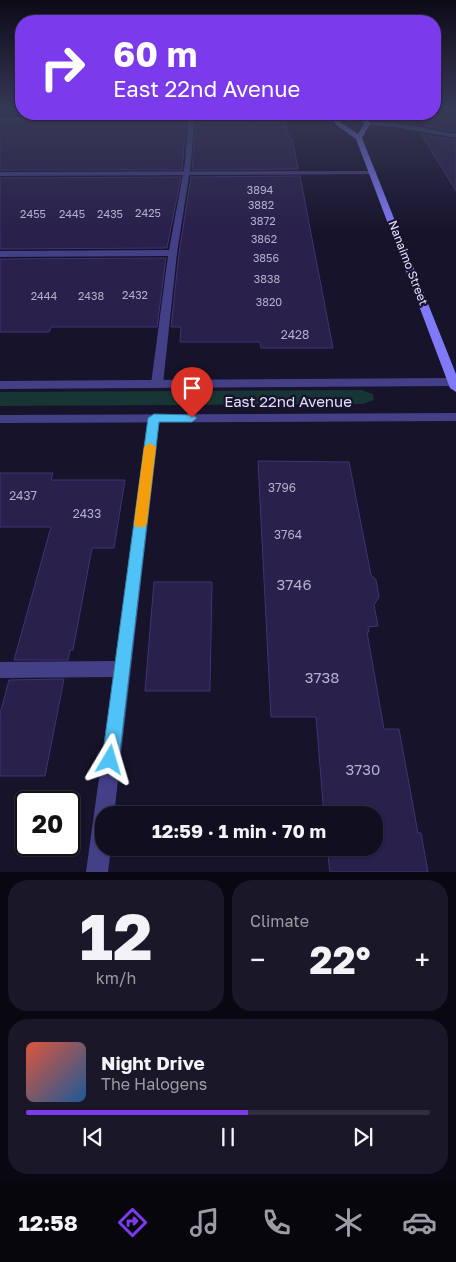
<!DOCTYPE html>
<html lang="en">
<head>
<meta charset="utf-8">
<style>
  body { margin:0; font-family:"Golos Text",sans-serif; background:#1a1729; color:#f1f3f6; height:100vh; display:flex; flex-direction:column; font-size:19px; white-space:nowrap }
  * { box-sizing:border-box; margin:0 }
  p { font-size:16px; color:#9c9ca5 }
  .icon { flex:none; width:28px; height:28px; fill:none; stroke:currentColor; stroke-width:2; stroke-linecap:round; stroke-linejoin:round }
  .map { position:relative; height:872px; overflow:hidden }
  .panel { display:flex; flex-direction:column; gap:8px; padding:8px; background:#090812; flex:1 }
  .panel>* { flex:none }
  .guide { position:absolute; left:15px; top:15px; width:426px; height:105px; border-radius:20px; box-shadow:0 1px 4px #0004,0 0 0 1px #302e3e; background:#7c3aed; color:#fff; overflow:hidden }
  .speed { position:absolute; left:15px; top:791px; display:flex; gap:10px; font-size:25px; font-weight:700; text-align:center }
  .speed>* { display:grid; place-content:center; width:65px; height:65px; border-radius:50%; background:#110e20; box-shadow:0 1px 4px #0004,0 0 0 1px #302e3e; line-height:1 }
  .speed .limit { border:2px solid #111; border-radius:8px; background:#fff; color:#111 }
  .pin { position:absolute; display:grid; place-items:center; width:42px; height:42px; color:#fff; margin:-51px -21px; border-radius:50% 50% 50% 0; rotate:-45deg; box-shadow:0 0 5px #0007 }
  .pin .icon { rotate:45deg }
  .me { position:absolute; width:55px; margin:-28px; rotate:7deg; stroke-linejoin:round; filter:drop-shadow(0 0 4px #0008) }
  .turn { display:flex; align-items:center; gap:18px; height:105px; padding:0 15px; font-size:22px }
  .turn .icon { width:65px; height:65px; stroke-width:2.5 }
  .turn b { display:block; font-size:35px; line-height:42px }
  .big { font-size:38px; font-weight:700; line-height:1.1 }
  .panel .card { flex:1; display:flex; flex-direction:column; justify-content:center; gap:8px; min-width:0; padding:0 18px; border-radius:20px; background:#1a1729 }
  .panel .dial { align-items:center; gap:0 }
  .dial b { font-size:65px; line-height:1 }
  .song { display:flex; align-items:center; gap:15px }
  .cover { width:60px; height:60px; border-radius:8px; background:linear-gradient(135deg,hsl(10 70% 55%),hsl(210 70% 35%)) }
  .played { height:5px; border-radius:2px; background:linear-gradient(90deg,#7c3aed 55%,#302e3e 55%) }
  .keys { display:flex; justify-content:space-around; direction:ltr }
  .heat { display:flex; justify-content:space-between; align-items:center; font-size:28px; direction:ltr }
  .panel .tiles { flex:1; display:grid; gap:8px; grid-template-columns:1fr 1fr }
  .card:last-child { grid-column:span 2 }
  .trip { position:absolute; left:95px; top:806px; width:288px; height:50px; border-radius:20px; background:#110e20; box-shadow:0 1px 4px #0004,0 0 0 1px #302e3e; font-weight:700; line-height:50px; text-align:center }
  .tab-bar { display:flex; height:80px; justify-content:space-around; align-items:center; background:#07060d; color:#9c9ca5 }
  .tab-bar .icon { width:35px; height:35px }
  .tab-bar .selected { color:#7c3aed }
  .tab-bar b { font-size:22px; color:#f1f3f6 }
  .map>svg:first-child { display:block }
</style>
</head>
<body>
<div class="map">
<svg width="456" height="872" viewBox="0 0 456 872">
  <rect width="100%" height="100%" fill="#17132b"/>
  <!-- green -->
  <path fill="#163534" d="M362,390L373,394L374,400L363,404L0,406V392Z"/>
  <!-- building -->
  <g fill="#29204b" stroke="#413376">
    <path d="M445,110H456V132L424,126Z"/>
    <path d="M18,114H127L17,115Z"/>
    <path d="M201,114H283L289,138H292L298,169L192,170L196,121H201Z"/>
    <path d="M0,123H186L182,170H0Z"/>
    <path d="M420,134L456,140V191L426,142Z"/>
    <path d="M300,176L333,348H261L260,342H180L181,327H171L179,253L191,177Z"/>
    <path d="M181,177L167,248L0,249V178Z"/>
    <path d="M166,258L157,327H51L49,332H0V259Z"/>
    <path d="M258,461L349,462L371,575L376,580L379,597L374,605L378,626L368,627L369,632H367L384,729H399L418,833H421L428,872H330L327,848H374V815H324L316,717H271Z"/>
    <path d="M0,473H53L51,480H125L114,548H92L73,650H70L68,660H14L51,527H0Z"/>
    <path d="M154,582H212L210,691H145Z"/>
    <path d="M64,679L45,776H0V714L9,680Z"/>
  </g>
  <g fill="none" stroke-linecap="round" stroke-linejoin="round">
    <!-- service -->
    <g fill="#444088" fill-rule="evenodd">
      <path d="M189,114H195L191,163L177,253L163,384L157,388L151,384L168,256L0,257V251L169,250L185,163L188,121H0V117H189Z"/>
      <path d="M154,414L160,418L114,815H104V848H111L108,872H86L113,677L0,678V662L115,661L148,418Z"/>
    </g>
    <!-- minor -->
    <g fill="#444088" fill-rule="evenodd">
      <path d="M367,122L395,123L456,134V138L395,127L365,125Z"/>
      <path d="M375,171L377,172L373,174L0,176V172Z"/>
    </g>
    <!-- tertiary -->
    <g fill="#444088" fill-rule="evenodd">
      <path d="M453,378L456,379V385L453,386L0,389V381Z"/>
      <path d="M456,413V421L0,423V415Z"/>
    </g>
    <!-- secondary -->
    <path fill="#7f7af9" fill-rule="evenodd" d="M331,114H337L341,123L358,134L364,124L359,114H365L370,124L362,138L456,374V392L450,388L356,139L336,125Z"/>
  </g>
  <!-- sky -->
  <linearGradient id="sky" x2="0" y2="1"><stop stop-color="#0d0a18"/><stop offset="0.47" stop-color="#363955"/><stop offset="1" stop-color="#363955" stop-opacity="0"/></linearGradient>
  <rect width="456" height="232" fill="url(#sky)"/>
  <!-- route -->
  <path fill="#4fc3f7" stroke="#337fa1" d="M154,414L192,415L197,418L192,422H159L119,760L117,766L110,769L104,766L102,760L148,418Z"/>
  <!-- slow -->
  <path fill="#f59e0b" d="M150,443L156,447L147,523L145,527H135L134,523L144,447Z"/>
  <g text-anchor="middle" stroke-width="4.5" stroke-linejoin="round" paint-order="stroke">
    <!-- far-number labels -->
    <g font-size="11" fill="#b4afd0">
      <text x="260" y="194">3894</text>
      <text x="261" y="209">3882</text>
      <text x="148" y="217">2425</text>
      <text x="33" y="218">2455</text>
      <text x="72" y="218">2445</text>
      <text x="110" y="218">2435</text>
      <text x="263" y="225">3872</text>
      <text x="264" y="243">3862</text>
      <text x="266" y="262">3856</text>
      <text x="267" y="283">3838</text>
      <text x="135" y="299">2432</text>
      <text x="44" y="300">2444</text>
      <text x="91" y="300">2438</text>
      <text x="269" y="306">3820</text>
    </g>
    <!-- far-street labels -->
    <g font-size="12" fill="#e2dffd" stroke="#17132b">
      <text transform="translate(408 263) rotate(69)" y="4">Nanaimo Street</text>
    </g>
    <!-- number labels -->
    <g font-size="12" fill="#b4afd0">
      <text x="295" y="339">2428</text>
      <text x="282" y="492">3796</text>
      <text x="23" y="500">2437</text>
      <text x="87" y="518">2433</text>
      <text x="288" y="539">3764</text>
    </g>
    <!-- street labels -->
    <g font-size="15" fill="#e2dffd" stroke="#17132b">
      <text x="288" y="407">East 22nd Avenue</text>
    </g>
    <!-- near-number labels -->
    <g font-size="15" fill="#b4afd0">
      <text x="294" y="590">3746</text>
      <text x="322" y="683">3738</text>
      <text x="363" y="775">3730</text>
    </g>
  </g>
</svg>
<div class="speed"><div class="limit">20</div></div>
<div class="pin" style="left:192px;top:418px;background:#d93025"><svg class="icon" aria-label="arrive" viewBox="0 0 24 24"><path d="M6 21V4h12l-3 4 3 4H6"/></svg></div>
<svg class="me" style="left:110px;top:760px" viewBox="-20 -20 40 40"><path d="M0-17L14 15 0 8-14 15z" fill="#4fc3f7" stroke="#fff" stroke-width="4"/></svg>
<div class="trip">12:59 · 1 min · 70 m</div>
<div class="guide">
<div class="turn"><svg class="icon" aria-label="right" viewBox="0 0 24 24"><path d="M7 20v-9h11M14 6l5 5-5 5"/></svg><div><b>60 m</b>East 22nd Avenue</div></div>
</div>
</div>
<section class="panel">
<div class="tiles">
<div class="card dial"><b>12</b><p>km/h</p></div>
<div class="card"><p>Climate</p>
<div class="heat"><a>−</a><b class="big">22°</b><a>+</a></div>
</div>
<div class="card">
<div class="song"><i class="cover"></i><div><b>Night Drive</b><p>The Halogens</p></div></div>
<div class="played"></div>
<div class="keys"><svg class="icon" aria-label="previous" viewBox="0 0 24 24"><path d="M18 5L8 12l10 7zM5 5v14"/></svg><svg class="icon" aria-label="pause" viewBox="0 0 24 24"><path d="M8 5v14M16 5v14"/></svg><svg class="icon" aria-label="next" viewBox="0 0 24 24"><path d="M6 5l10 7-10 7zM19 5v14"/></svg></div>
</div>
</div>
</section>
<nav class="tab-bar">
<b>12:58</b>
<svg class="icon selected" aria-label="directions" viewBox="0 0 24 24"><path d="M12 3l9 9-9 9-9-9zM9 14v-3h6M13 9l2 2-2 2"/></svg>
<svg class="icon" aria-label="music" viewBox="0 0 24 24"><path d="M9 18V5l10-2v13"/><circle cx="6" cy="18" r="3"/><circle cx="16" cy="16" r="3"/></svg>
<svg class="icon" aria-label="phone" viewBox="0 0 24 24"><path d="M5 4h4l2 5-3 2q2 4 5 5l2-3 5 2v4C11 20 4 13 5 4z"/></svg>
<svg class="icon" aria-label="climate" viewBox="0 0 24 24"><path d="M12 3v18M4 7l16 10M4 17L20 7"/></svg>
<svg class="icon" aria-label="car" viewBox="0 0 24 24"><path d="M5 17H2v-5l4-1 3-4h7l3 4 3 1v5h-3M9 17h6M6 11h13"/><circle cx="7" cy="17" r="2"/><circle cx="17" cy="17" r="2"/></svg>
</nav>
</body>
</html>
